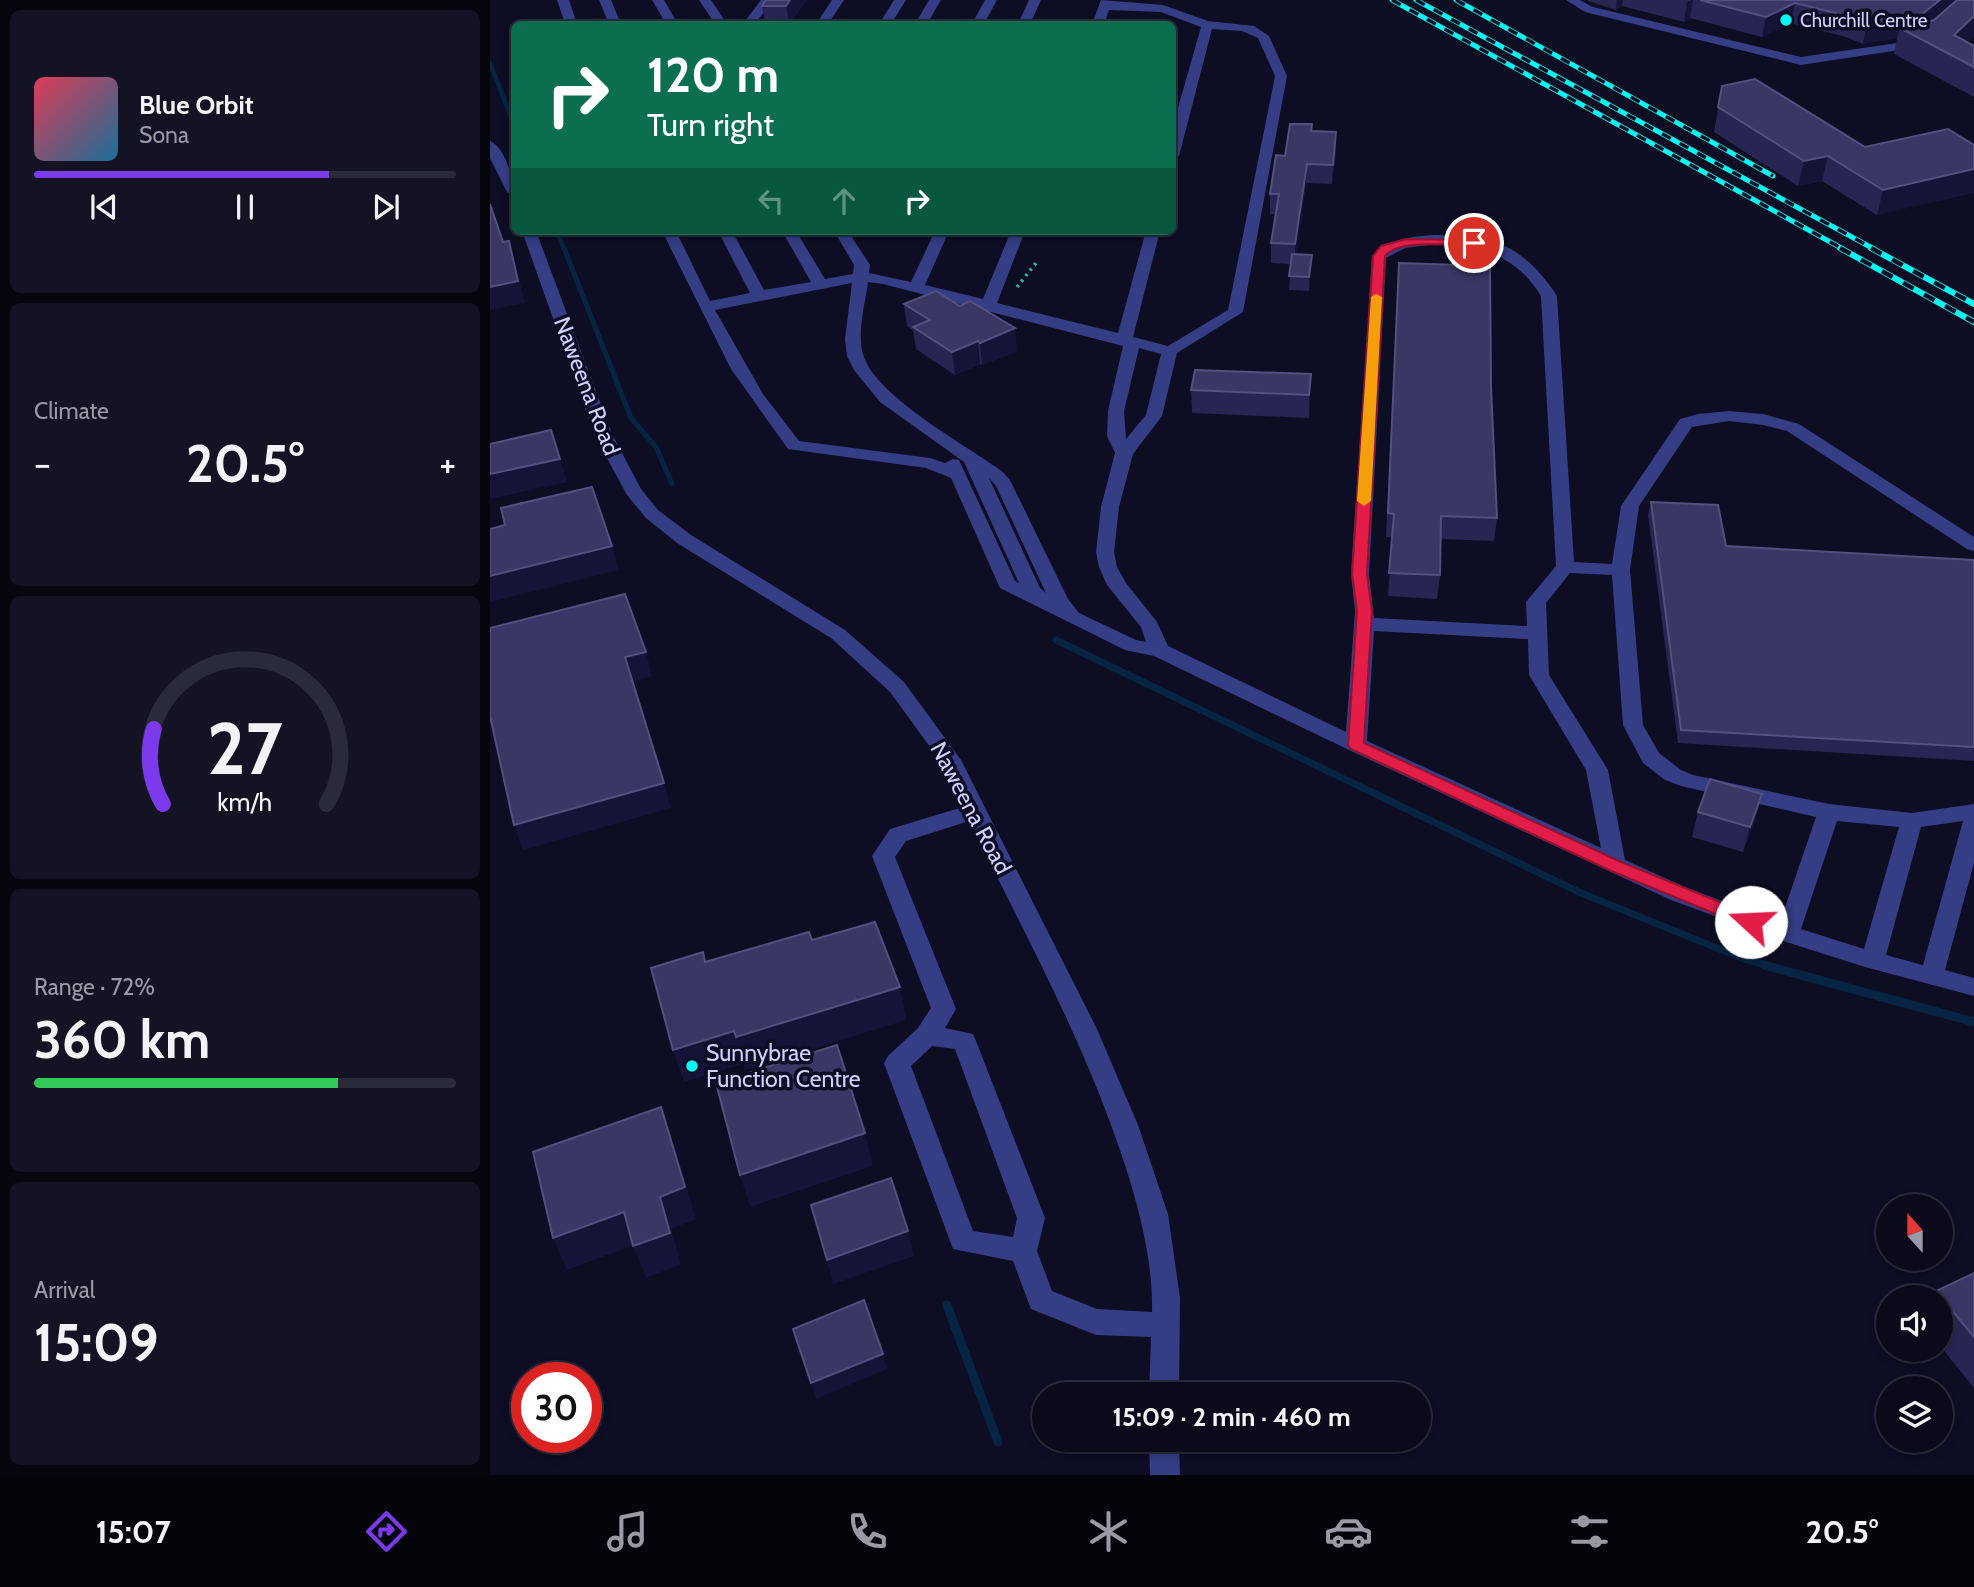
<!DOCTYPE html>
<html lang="en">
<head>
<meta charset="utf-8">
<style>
  body { margin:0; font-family:Cabin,sans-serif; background:#131324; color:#f1f3f6; height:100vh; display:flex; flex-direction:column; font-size:26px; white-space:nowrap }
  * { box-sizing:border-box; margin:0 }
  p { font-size:23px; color:#999aa3 }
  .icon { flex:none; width:38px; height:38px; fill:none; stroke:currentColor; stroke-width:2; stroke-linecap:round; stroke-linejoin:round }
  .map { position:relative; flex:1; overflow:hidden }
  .side { display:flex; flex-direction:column; gap:10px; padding:10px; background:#06060f; width:490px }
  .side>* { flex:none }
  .top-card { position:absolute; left:21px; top:21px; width:665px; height:214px; border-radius:10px; box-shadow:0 4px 10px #0003,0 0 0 2px #2a2b3a; background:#0b6e4f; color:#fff; overflow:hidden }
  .needle { width:46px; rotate:339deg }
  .tools { position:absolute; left:1386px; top:1194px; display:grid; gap:14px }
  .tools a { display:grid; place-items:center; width:77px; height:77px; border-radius:50%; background:#0a0a1b; box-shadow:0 4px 10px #0003,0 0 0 2px #2a2b3a; font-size:35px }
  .speed { position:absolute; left:21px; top:1362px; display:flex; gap:14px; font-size:35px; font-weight:700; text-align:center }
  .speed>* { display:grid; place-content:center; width:91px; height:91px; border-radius:50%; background:#0a0a1b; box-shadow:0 4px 10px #0003,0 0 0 2px #2a2b3a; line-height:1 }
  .speed .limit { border:10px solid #d22; background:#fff; color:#111 }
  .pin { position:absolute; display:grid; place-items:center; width:60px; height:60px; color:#fff; margin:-30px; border:4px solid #fff; border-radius:50%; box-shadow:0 2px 7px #0007 }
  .me { position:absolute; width:77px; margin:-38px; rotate:290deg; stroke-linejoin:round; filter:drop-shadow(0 0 5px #0008) }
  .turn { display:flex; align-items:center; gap:24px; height:147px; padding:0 21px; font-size:32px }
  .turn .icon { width:91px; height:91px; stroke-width:2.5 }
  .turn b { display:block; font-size:49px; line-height:60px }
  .lanes { display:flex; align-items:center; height:66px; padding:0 21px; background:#0003; justify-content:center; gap:35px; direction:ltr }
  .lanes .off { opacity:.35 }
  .big { font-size:52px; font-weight:700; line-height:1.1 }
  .side .card { flex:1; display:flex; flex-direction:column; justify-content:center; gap:10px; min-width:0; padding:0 24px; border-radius:10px; background:#131324 }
  .side .dial { align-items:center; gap:0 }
  .dial svg { height:182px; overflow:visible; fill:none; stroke:#2a2b3a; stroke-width:7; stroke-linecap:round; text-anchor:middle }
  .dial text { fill:#f1f3f6; stroke:none }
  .song { display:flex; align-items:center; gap:21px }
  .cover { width:84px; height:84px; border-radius:10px; background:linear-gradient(135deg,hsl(350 70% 55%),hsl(200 70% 35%)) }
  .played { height:7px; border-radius:4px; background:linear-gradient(90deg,#7c3aed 70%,#2a2b3a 70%) }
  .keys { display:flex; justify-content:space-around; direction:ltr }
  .heat { display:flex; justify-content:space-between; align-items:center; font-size:38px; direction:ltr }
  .charge { height:10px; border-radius:5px; background:linear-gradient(90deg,#34c759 72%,#2a2b3a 0) }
  .trip { position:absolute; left:542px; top:1382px; width:399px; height:70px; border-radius:35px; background:#0a0a1b; box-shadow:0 4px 10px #0003,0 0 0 2px #2a2b3a; font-weight:700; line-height:70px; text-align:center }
  .tab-bar { display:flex; height:112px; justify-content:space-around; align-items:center; background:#04040b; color:#999aa3 }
  .tab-bar .icon { width:49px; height:49px }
  .tab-bar .selected { color:#7c3aed }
  .tab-bar b { font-size:32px; color:#f1f3f6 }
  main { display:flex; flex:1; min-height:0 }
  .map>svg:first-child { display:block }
</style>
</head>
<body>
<main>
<section class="side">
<div class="card">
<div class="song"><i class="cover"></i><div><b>Blue Orbit</b><p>Sona</p></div></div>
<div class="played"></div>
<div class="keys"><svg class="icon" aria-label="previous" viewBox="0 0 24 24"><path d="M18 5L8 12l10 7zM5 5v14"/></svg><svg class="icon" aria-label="pause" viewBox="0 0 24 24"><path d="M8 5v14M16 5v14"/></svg><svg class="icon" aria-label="next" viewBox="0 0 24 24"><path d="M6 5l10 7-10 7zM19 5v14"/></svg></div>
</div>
<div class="card"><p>Climate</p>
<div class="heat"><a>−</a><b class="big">20.5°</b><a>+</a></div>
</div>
<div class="card dial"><svg viewBox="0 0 100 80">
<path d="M14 69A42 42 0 1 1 86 69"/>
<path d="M14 69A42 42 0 0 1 10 36" stroke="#7c3aed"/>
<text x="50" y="56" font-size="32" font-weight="700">27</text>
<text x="50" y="72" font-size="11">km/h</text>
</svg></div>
<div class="card"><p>Range · 72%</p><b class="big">360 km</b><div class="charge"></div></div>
<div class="card"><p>Arrival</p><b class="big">15:09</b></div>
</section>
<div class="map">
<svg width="1484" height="1475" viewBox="0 0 1484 1475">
  <rect width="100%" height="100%" fill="#0d0d24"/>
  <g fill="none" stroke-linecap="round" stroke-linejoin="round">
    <!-- stream-far3 -->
    <g stroke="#072542" stroke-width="4.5">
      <path d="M0,63L24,125"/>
      <path d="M67,231L74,249"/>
    </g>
    <!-- stream-far2 -->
    <path stroke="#072542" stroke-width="5" d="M74,248L141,418L166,447L182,484"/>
    <!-- stream-far1 -->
    <path stroke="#072542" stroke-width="7" d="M566,640L1091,893L1254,959L1281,966"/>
    <!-- stream -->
    <g stroke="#072542" stroke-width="9">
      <path d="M1274,965L1484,1022"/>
      <path d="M457,1305L508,1442"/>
    </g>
    <!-- path -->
    <path stroke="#28bb9d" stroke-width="3.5" stroke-dasharray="2.5 4.5" stroke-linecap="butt" d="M527,287L546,263"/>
    <!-- minor -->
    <g fill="#353d85" fill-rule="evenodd">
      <path d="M67,0H79L87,24H75Z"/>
      <path d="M109,0H121L131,24H119Z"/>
      <path d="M162,0H174L188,24H176Z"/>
      <path d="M209,0H221L237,24H225Z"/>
      <path d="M271,0H283L265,24H253Z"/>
      <path d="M342,0H354L338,24H326Z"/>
      <path d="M404,0H416L401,24H389Z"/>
      <path d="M439,0H451L437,24H425Z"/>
      <path d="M495,0H507L494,24H482Z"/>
      <path d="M539,0H551L540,24H528Z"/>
      <path d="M611,0L673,5L718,21L764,26L779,36L797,76L753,312L687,353L672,416L643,454L629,507L624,552L627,567L636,583L667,622L678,646L856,732L865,611L861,574L882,256C906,227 985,232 1017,247C1037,257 1055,277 1067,296L1084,562L1122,564L1131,506L1190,419L1208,414L1239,411L1273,414L1309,424L1484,537V551L1477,549L1297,431L1273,425L1239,421L1202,427L1149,506L1140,570L1153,725L1169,753L1191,770L1203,775L1339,804L1422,813L1484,804V863L1455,970L1484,978V996L1375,967L1290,940L1181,900L859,750L664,656L635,650L510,588L461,478L436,468L298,449L241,369L172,231H186L220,301L260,293L228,231H242L274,290L321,282L292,231H306L335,279L363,274L364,265L347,236L348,231H362L361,236L380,265L379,273L421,282L445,231H459L435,285L493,299L521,231H535L507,303L628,333L656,231H670L643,337L678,346L738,310L785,76L768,38L752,31L722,29L689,156L682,160V129L711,27L671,12L619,10L614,24H602ZM947,244C991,246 1027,256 1051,296L1066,566L1036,602L1037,626L884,618L879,574L896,258L915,248ZM378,282L393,284L633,346L618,411L617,436L625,453L611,507L606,552L609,567L617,585L651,627L656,642L646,640L589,613L578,599L520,480L513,472C478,446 388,398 374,357C366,335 375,305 378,282ZM362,283L355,339L357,356L364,370L390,402L474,462L529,583L525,581L469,460L463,459L455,463L440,458L309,441L273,394L225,310ZM649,348L671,354L656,415L636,439L634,411ZM499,478L506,486L556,593L550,588ZM1080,573L1122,575L1133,725L1153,763L1175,780L1191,786L1326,817L1290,922L1197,888L1135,860L1118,770L1059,675L1056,603ZM884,631L1038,639L1039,675L1096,770L1111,848L877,741ZM1347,821L1409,827L1374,949L1311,929ZM1473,821L1433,965L1396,955L1431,827Z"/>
      <path d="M1076,0H1090L1103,7L1311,57L1414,42L1433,35L1439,39L1416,49L1311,65L1095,12Z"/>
      <path d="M0,141C15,146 24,181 24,196L17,192L0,158Z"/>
      <path d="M32,231H46L122,434L151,489L168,510L201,535L355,630L414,682L471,760L607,1029L648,1125L678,1214L690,1298L689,1395H659L661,1337L606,1335L541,1309L523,1261L463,1249L394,1063L398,1056L428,1028L441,1008L382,856L400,829L473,807L451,762L400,692L341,638L187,543L156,518L137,495L104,434ZM479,821C535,934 596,1045 635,1165C650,1212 663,1262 662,1312L607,1309L562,1291L547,1251L555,1218L486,1041L483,1034L455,1028L466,1009L405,857L416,841ZM442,1046L465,1049L527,1218L523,1237L483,1231L421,1066Z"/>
      <path d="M659,1440H689L690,1475H660Z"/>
    </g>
    <defs>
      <g id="rail-far1">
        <path d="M902,0L1353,249"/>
        <path d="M926,0L1384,249"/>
        <path d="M966,0L1283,176"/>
      </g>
      <g id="rail">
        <path d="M1350,248L1484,322"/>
        <path d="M1381,248L1484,304"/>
      </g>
    </defs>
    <!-- rail-far1 casing -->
    <use href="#rail-far1" stroke="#00faf1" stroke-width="5"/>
    <!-- rail casing -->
    <use href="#rail" stroke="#00faf1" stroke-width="6"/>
    <!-- rail-far1 -->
    <use href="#rail-far1" stroke="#0d0d24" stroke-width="3.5" stroke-dasharray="10" stroke-linecap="butt"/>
    <!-- rail -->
    <use href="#rail" stroke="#0d0d24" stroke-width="4.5" stroke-dasharray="12" stroke-linecap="butt"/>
  </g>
  <!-- wall -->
  <g fill="#282553">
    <path d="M276,0H317L299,24H275L272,6Z"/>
    <path d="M1098,0H1484V35L1477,42L1484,46V97L1404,54L1407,38L1373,44L1356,37L1301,23L1272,37L1200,18L1194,22L1132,6L1126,10L1098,1Z"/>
    <path d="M1232,86L1375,147L1458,129L1387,215L1332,181L1308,186L1224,132Z"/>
    <path d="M822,131L846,151L842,184L816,183L806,254L821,269L819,291L799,290L801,264L781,263V243L786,214H780V194L795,156Z"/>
    <path d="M908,284L1001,387L1007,518L1004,541L951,539L950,575L947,599L898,596L902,537H896Z"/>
    <path d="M414,304L527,351L492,365L490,364L465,375L426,349L423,330L417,326Z"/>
    <path d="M821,374L819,418L702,413L701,390Z"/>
    <path d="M1161,502L1236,546L1484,560V761L1188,743L1158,515Z"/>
    <path d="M1272,794L1265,819L1253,852L1202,837L1208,812Z"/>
    <path d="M1484,1273V1388L1451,1347V1297H1443L1446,1291Z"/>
  </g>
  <!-- shaded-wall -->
  <g fill="#151438">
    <path d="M300,0H317L299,24L296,6Z"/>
    <path d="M1127,0H1133L1132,6L1126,10Z"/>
    <path d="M1201,0H1203L1200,18L1194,22L1197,2Z"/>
    <path d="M1450,0H1469L1427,35L1410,28L1407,38L1373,44L1377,23Z"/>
    <path d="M1305,3L1301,23L1272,37L1276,17Z"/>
    <path d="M1484,16V35L1462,56L1464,35Z"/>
    <path d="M846,132V151L842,184L843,165Z"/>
    <path d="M1338,156L1332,181L1308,186L1314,161Z"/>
    <path d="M817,164L816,183L805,264V244Z"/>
    <path d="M1484,169V193L1387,215L1393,190Z"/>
    <path d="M19,241L35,303L0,310V287Z"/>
    <path d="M822,255L821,269L819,291V277Z"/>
    <path d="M525,328L527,351L492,365L490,343Z"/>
    <path d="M488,341L490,364L465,375L462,352Z"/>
    <path d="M821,374V397L819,418V395Z"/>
    <path d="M70,459L77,482L0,499V474Z"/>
    <path d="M122,546L129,570L0,602V576Z"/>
    <path d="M156,652L162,676L142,682L135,657Z"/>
    <path d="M174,783L181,808L33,850L24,825Z"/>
    <path d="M1272,794L1265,819L1253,852L1260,827Z"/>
    <path d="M410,987L416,1020L255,1070L253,1064L194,1082L183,1050L244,1031Z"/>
    <path d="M171,1107L182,1139L206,1219L181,1229L191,1264L156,1278L143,1246Z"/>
    <path d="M375,1133L383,1166L260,1207L250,1175Z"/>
    <path d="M134,1212L147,1244L77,1270L63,1238Z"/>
    <path d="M418,1231L424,1256L343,1284L337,1260Z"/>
    <path d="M393,1354L397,1369L326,1399L321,1383Z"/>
  </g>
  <!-- building -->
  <g fill="#3a3765" stroke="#51507e" stroke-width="2">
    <path d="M276,0H300L296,6H272Z"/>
    <path d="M1210,0H1450L1432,14L1377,23L1361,17L1305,3L1276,17Z"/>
    <path d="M1467,0H1484V16L1464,35L1484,46V67L1410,28L1444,20Z"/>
    <path d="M1265,79L1375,147L1458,129L1484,145V169L1393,190L1338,156L1314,161L1228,107L1232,86Z"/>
    <path d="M800,124H822L821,131L846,132L843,165L817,164L805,244L781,243L789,194H780L786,155L795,156Z"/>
    <path d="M0,204L13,242L19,241L28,281L0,287Z"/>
    <path d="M802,254L822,255L819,277L799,276Z"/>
    <path d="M909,263L1000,266L1001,387L1007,518L951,516L950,575L899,573L904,514L898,513Z"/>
    <path d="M446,291L470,306L480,301L525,328L490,343L488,341L462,352L423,327L440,320L414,304Z"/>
    <path d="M705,370L821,374L819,395L701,390Z"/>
    <path d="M61,430L70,459L0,474V444Z"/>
    <path d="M102,487L122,546L0,576V529L15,525L11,508Z"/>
    <path d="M1161,502L1228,505L1236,546L1484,560V747L1191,730Z"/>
    <path d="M135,594L156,652L135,657L174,783L24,825L0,716V628Z"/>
    <path d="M1220,779L1272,794L1260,827L1208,812Z"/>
    <path d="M385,922L410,987L246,1037L244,1031L183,1050L161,968L213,952L215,962L319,932L322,940Z"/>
    <path d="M347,1045L375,1133L250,1175L226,1083Z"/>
    <path d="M171,1107L195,1187L170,1197L180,1233L143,1246L134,1212L63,1238L43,1152Z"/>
    <path d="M401,1178L418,1231L337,1260L321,1205Z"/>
    <path d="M1484,1273V1337L1446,1291Z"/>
    <path d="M374,1300L393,1354L321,1383L303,1329Z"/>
  </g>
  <!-- route -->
  <path fill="#e11d48" stroke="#92132f" stroke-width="2" d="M916,239L984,240L990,243L984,246C962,246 909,238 895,256L877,574L882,611L874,743L1131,862L1267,917L1270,922L1267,926H1255L1119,870L861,749L858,745L867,611L862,574L883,256L891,246Z"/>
  <!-- slow -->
  <path fill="#f59e0b" d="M886,294L892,297L881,501L874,506L867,501L881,297Z"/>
  <!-- markers -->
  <g fill="#00faf1" stroke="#0d0d24" stroke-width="2.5">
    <circle cx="1296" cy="20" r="7"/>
    <circle cx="202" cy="1066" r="7"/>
  </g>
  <g text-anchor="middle" stroke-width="7" stroke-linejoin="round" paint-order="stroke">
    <!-- far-poi labels -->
    <g font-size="19" fill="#cfd1ff" stroke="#0d0d24" text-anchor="start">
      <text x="1310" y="27">Churchill Centre</text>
    </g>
    <!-- street labels -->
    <g font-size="23" fill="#cfd1ff" stroke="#0d0d24">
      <text transform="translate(97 386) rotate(69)" y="8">Naweena Road</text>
      <text transform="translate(481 808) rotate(62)" y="8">Naweena Road</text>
    </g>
    <!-- poi labels -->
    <g font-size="23" fill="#cfd1ff" stroke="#0d0d24" text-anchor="start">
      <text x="216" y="1061">Sunnybrae<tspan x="216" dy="26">Function Centre</tspan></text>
    </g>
  </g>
</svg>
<div class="tools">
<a><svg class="needle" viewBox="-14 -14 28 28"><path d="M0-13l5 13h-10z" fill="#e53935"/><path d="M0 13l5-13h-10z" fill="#999aa3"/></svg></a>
<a><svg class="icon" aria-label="sound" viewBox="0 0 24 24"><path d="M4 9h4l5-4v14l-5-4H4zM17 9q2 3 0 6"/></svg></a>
<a><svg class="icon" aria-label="layers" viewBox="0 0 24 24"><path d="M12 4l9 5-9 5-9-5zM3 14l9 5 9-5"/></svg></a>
</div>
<div class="speed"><div class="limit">30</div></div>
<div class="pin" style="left:984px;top:243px;background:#d93025"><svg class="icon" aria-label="arrive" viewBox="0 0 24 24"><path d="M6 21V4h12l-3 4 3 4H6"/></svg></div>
<svg class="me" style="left:1261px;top:922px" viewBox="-20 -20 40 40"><circle r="19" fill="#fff"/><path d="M0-13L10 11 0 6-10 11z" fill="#e11d48"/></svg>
<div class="trip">15:09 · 2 min · 460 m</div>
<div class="top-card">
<div class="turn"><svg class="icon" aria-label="right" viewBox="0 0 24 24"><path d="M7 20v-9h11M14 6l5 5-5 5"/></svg><div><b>120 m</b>Turn right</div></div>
<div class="lanes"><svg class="icon off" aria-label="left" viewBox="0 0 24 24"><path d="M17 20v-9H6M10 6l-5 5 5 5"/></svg><svg class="icon off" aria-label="ahead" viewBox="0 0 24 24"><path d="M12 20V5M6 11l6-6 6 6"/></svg><svg class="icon" aria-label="right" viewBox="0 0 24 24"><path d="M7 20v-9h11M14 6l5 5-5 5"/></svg></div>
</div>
</div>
</main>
<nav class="tab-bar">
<b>15:07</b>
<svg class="icon selected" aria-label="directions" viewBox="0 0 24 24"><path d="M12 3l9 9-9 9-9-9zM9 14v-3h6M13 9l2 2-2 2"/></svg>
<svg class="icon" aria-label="music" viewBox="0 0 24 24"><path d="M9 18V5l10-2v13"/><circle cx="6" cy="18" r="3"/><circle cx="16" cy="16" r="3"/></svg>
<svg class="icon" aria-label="phone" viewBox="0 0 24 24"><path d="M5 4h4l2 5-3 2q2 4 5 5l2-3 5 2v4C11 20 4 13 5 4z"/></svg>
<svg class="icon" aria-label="climate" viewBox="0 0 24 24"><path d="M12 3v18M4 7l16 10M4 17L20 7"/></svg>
<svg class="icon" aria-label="car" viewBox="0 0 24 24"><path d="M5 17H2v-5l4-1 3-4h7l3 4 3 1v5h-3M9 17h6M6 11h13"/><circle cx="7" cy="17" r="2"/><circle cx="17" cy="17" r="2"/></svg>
<svg class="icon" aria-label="filters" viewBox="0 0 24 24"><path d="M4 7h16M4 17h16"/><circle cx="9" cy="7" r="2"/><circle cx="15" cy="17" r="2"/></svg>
<b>20.5°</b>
</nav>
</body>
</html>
